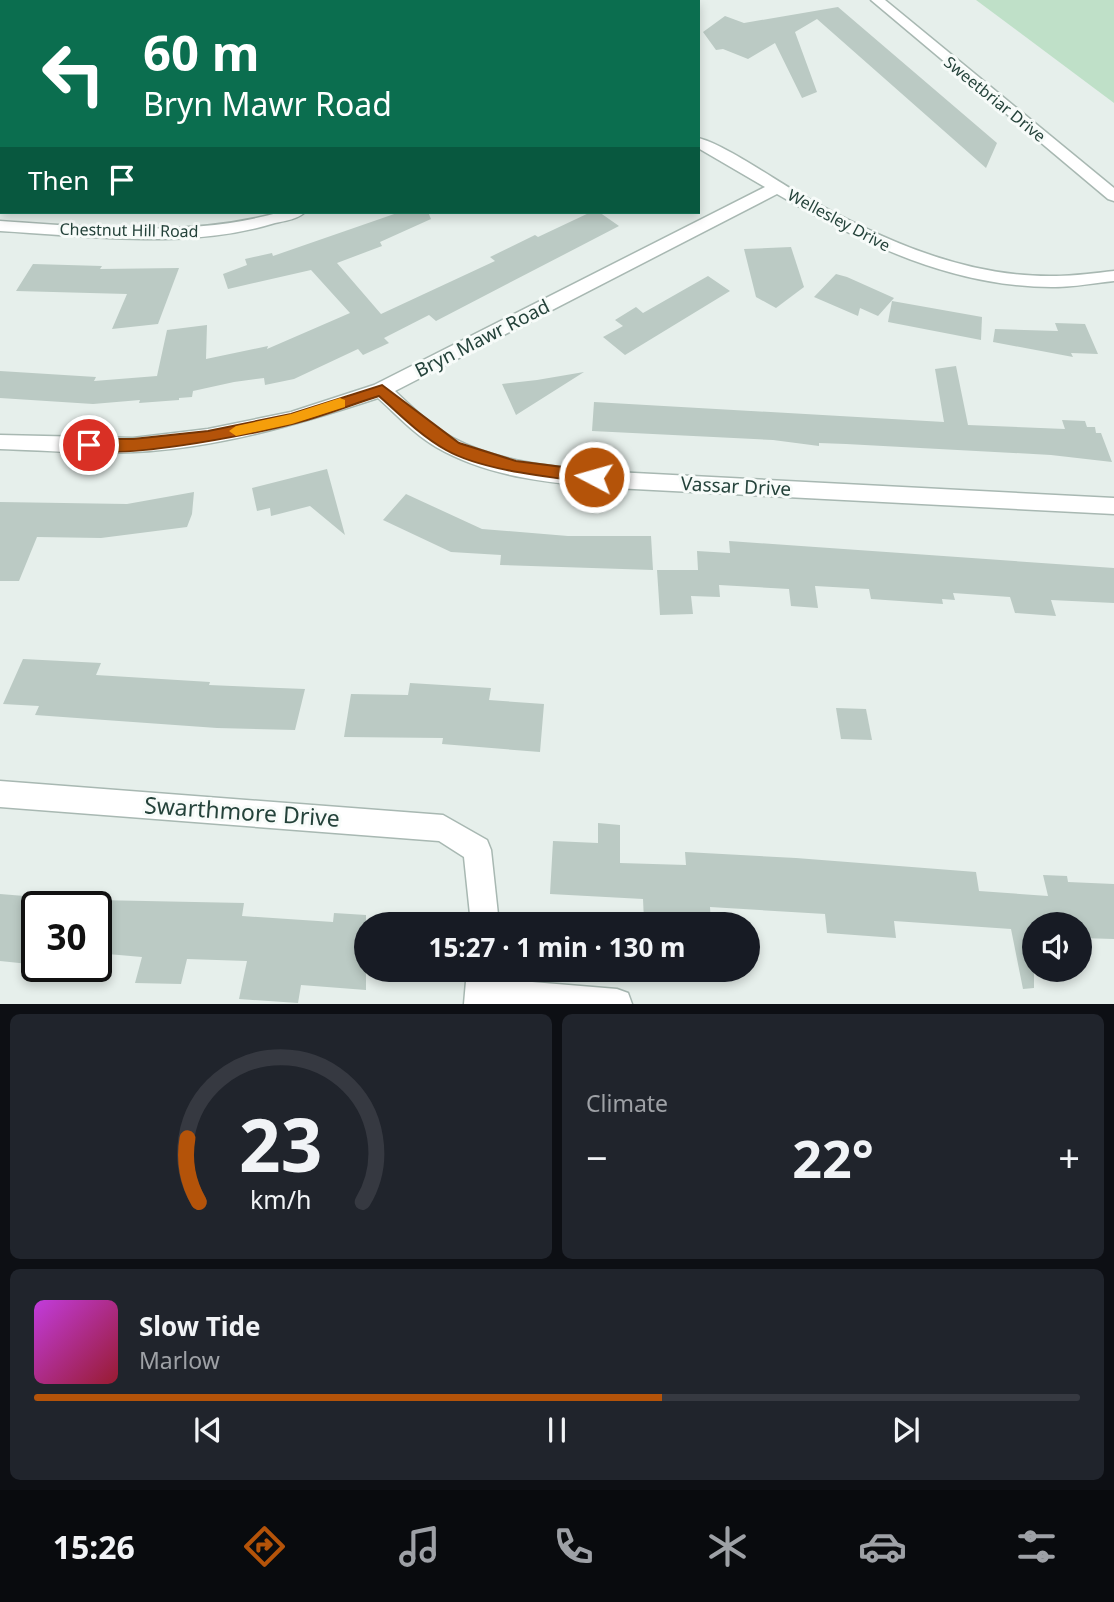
<!DOCTYPE html>
<html lang="en">
<head>
<meta charset="utf-8">
<style>
  body { margin:0; font-family:"Noto Sans",sans-serif; background:#20242c; color:#f1f3f6; height:100vh; display:flex; flex-direction:column; font-size:26px; white-space:nowrap }
  * { box-sizing:border-box; margin:0 }
  p { font-size:23px; color:#9ea1a6 }
  .icon { flex:none; width:38px; height:38px; fill:none; stroke:currentColor; stroke-width:2; stroke-linecap:round; stroke-linejoin:round }
  .map { position:relative; height:1004px; overflow:hidden }
  .panel { display:flex; flex-direction:column; gap:10px; padding:10px; background:#0d0f14; flex:1 }
  .panel>* { flex:none }
  .top-card { position:absolute; left:0px; top:0px; width:700px; height:214px; box-shadow:0 4px 10px #0003; background:#0b6e4f; color:#fff; overflow:hidden }
  .controls { position:absolute; left:1022px; top:912px; display:grid; gap:14px }
  .controls a { display:grid; place-items:center; width:70px; height:70px; border-radius:50%; background:#171b24; box-shadow:0 4px 10px #0003; font-size:35px }
  .speed { position:absolute; left:21px; top:891px; display:flex; gap:14px; font-size:35px; font-weight:700; text-align:center }
  .speed>* { display:grid; place-content:center; width:91px; height:91px; border-radius:50%; background:#171b24; box-shadow:0 4px 10px #0003; line-height:1 }
  .speed .limit { border:4px solid #111; border-radius:10px; background:#fff; color:#111 }
  .pin { position:absolute; display:grid; place-items:center; width:60px; height:60px; color:#fff; margin:-30px; border:4px solid #fff; border-radius:50%; box-shadow:0 2px 7px #0007 }
  .me { position:absolute; width:77px; margin:-38px; rotate:276deg; stroke-linejoin:round; filter:drop-shadow(0 0 5px #0008) }
  .turn { display:flex; align-items:center; gap:24px; height:147px; padding:0 28px; font-size:32px }
  .turn .icon { width:91px; height:91px; stroke-width:2.5 }
  .turn b { display:block; font-size:49px; line-height:60px }
  .then { display:flex; align-items:center; height:66px; padding:0 28px; background:#0003; gap:14px; font-size:26px }
  .big { font-size:52px; font-weight:700; line-height:1.1 }
  .panel .card { flex:1; display:flex; flex-direction:column; justify-content:center; gap:10px; min-width:0; padding:0 24px; border-radius:10px; background:#20242c }
  .panel .dial { align-items:center; gap:0 }
  .dial svg { height:182px; overflow:visible; fill:none; stroke:#363941; stroke-width:7; stroke-linecap:round; text-anchor:middle }
  .dial text { fill:#f1f3f6; stroke:none }
  .song { display:flex; align-items:center; gap:21px }
  .cover { width:84px; height:84px; border-radius:10px; background:linear-gradient(135deg,hsl(290 70% 55%),hsl(350 70% 35%)) }
  .played { height:7px; border-radius:4px; background:linear-gradient(90deg,#b45309 60%,#363941 60%) }
  .keys { display:flex; justify-content:space-around; direction:ltr }
  .heat { display:flex; justify-content:space-between; align-items:center; font-size:38px; direction:ltr }
  .panel .tiles { flex:1; display:grid; gap:10px; grid-template-columns:1fr 1fr }
  .card:last-child { grid-column:span 2 }
  .trip { position:absolute; left:354px; top:912px; width:406px; height:70px; border-radius:35px; background:#171b24; box-shadow:0 4px 10px #0003; font-weight:700; line-height:70px; text-align:center }
  .tabs { display:flex; height:112px; justify-content:space-around; align-items:center; background:#090b0e; color:#9ea1a6 }
  .tabs .icon { width:49px; height:49px }
  .tabs .selected { color:#b45309 }
  .tabs b { font-size:32px; color:#f1f3f6 }
  .map>svg:first-child { display:block }
</style>
</head>
<body>
<div class="map">
<svg width="1114" height="1004" viewBox="0 0 1114 1004">
  <rect width="100%" height="100%" fill="#e6efeb"/>
  <!-- green -->
  <path fill="#bfe0c8" d="M976,0H1114V103Z"/>
  <!-- building -->
  <g fill="#bbcac4">
    <path d="M838,7L997,143L986,168L817,19L795,32L817,92L802,98L775,43L748,59L723,49L716,50L703,32L725,16L744,23Z"/>
    <path d="M400,212H428L431,219L380,242L382,246L337,263L381,314L495,261L490,257L535,235L538,237L591,212H599L619,226L436,321L429,315L384,338L389,343L363,355L358,349L294,379L265,385L264,378L234,382L193,391L192,397L179,398V400L139,403L140,400L93,404L0,398V371L96,377L94,381L157,376L167,330L207,325L206,359L268,346L267,349L350,313L311,270L228,289L223,274L247,265L245,259L272,253L273,256Z"/>
    <path d="M791,247L804,287L776,308L756,297L744,249Z"/>
    <path d="M33,264L102,266L100,269L179,268L158,324L112,329L127,294L16,291Z"/>
    <path d="M836,274L847,277L894,298L878,316L860,308L858,316L814,297Z"/>
    <path d="M708,276L730,291L625,355L603,337L623,326L615,320L636,307L643,313Z"/>
    <path d="M892,301L982,317L981,340L888,322Z"/>
    <path d="M1055,323L1085,324L1098,354L1071,353L1073,357L993,342L995,329L1058,331Z"/>
    <path d="M956,366L968,425L1065,429L1062,420L1085,421L1087,427H1095L1096,433H1101L1112,462L1051,455L846,444L819,443V446L773,440L592,431L594,402L944,422L935,369Z"/>
    <path d="M584,372L516,415L502,384L537,380Z"/>
    <path d="M327,469L345,535L310,506L271,516L270,508L257,511L252,488Z"/>
    <path d="M194,492L192,514L187,527L101,538L37,537L19,581H0V502L127,504Z"/>
    <path d="M406,494L482,529L568,536H651L653,570L500,565L501,555L451,552L383,520Z"/>
    <path d="M729,541L1114,568V603L1051,600L1056,616L1015,613L1010,597L953,593L955,600L942,599L943,604L871,599L869,589L815,586L818,608L791,606L789,589L719,585L720,597L691,596L693,614L660,615L657,570H698L697,551L730,553Z"/>
    <path d="M23,659L101,663L96,675L210,682L209,685L305,689L295,730L217,728L35,715L39,706L3,704Z"/>
    <path d="M410,683L491,688L489,700L544,704L540,752L442,744L443,738L344,737L351,694L408,695Z"/>
    <path d="M836,708L866,709L872,740L841,739Z"/>
    <path d="M598,823L620,825V863L686,865L685,852L796,858L976,872L979,891L1048,896L1043,875L1067,876L1068,882L1114,884V939L1080,938V924H1034V988L1023,989L1011,929L894,921L896,938L827,933L825,914L710,907L711,923L644,921L643,899L550,894L553,841L598,843Z"/>
    <path d="M0,894L37,897V943L29,964L0,961Z"/>
    <path d="M96,900L244,903L242,916L333,922L334,913L366,915V990L301,985L298,1003L239,999L247,961L187,959L181,984L135,983L142,957L96,953Z"/>
  </g>
  <g fill="none" stroke-linecap="round" stroke-linejoin="round">
    <defs>
      <g id="minor">
        <path d="M142,0H154L141,2Z"/>
        <path d="M451,0H465L466,2H452Z"/>
        <path d="M609,0H625L608,2Z"/>
        <path d="M871,0H885L1114,188V201L1108,199Z"/>
        <path d="M698,138C724,144 775,180 800,194C878,238 964,278 1056,276C1075,276 1095,273 1114,271V281C1095,283 1074,287 1055,287C955,288 861,243 777,194L395,391C413,408 431,426 453,438C502,464 561,468 615,472L1114,498V514L615,488C556,484 489,478 436,447C414,434 397,415 378,398C299,424 218,448 134,452C90,455 44,450 0,449V435L133,438L208,429L291,412L374,385L765,187L698,148Z"/>
        <path d="M281,212H305C298,219 285,221 275,223C187,250 91,236 0,231V221C93,227 189,238 281,212Z"/>
        <path d="M0,781L443,815L487,840L491,850L499,924H471L464,857L439,841L0,807Z"/>
        <path d="M467,970H496V979L617,989L628,993L632,1004H464Z"/>
      </g>
    </defs>
    <!-- minor casing -->
    <use href="#minor" stroke="#a8b8b2" stroke-width="3"/>
    <!-- minor -->
    <use href="#minor" fill="#fff" fill-rule="evenodd"/>
  </g>
  <!-- route -->
  <path fill="#b45309" stroke="#753606" stroke-width="2" d="M382,385L459,443L516,461L594,471L602,477L594,483C551,477 483,471 446,450C421,436 400,415 379,396C350,405 321,417 292,424C263,432 97,466 82,445L89,439H133L208,431L291,414Z"/>
  <!-- slow -->
  <path fill="#f59e0b" d="M340,398L345,400V407L292,424L236,436L229,431L236,426L291,414Z"/>
  <g text-anchor="middle" stroke-width="6" stroke-linejoin="round" paint-order="stroke">
    <!-- far-street labels -->
    <g font-size="16" fill="#24423a" stroke="#f7fbf9">
      <text transform="translate(995 99) rotate(39)" y="6">Sweetbriar Drive</text>
      <text transform="translate(839 220) rotate(28)" y="6">Wellesley Drive</text>
      <text transform="translate(129 230) rotate(1)" y="6">Chestnut Hill Road</text>
    </g>
    <!-- street labels -->
    <g font-size="19" fill="#24423a" stroke="#f7fbf9">
      <text transform="translate(482 338) rotate(-27)" y="7">Bryn Mawr Road</text>
      <text transform="translate(736 486) rotate(3)" y="7">Vassar Drive</text>
    </g>
    <!-- near-street labels -->
    <g font-size="23" fill="#24423a" stroke="#f7fbf9">
      <text transform="translate(242 812) rotate(4)" y="8">Swarthmore Drive</text>
    </g>
  </g>
</svg>
<div class="controls">
<a><svg class="icon" aria-label="sound" viewBox="0 0 24 24"><path d="M4 9h4l5-4v14l-5-4H4zM17 9q2 3 0 6"/></svg></a>
</div>
<div class="speed"><div class="limit">30</div></div>
<div class="pin" style="left:89px;top:445px;background:#d93025"><svg class="icon" aria-label="arrive" viewBox="0 0 24 24"><path d="M6 21V4h12l-3 4 3 4H6"/></svg></div>
<svg class="me" style="left:594px;top:477px" viewBox="-20 -20 40 40"><circle r="17" fill="#b45309" stroke="#fff" stroke-width="3"/><path d="M0-11L8 9 0 5-8 9z" fill="#fff"/></svg>
<div class="trip">15:27 · 1 min · 130 m</div>
<div class="top-card">
<div class="turn"><svg class="icon" aria-label="left" viewBox="0 0 24 24"><path d="M17 20v-9H6M10 6l-5 5 5 5"/></svg><div><b>60 m</b>Bryn Mawr Road</div></div>
<div class="then">Then<svg class="icon" aria-label="arrive" viewBox="0 0 24 24"><path d="M6 21V4h12l-3 4 3 4H6"/></svg></div>
</div>
</div>
<section class="panel">
<div class="tiles">
<div class="card dial"><svg viewBox="0 0 100 80">
<path d="M14 69A42 42 0 1 1 86 69"/>
<path d="M14 69A42 42 0 0 1 9 41" stroke="#b45309"/>
<text x="50" y="56" font-size="32" font-weight="700">23</text>
<text x="50" y="72" font-size="11">km/h</text>
</svg></div>
<div class="card"><p>Climate</p>
<div class="heat"><a>−</a><b class="big">22°</b><a>+</a></div>
</div>
<div class="card">
<div class="song"><i class="cover"></i><div><b>Slow Tide</b><p>Marlow</p></div></div>
<div class="played"></div>
<div class="keys"><svg class="icon" aria-label="previous" viewBox="0 0 24 24"><path d="M18 5L8 12l10 7zM5 5v14"/></svg><svg class="icon" aria-label="pause" viewBox="0 0 24 24"><path d="M8 5v14M16 5v14"/></svg><svg class="icon" aria-label="next" viewBox="0 0 24 24"><path d="M6 5l10 7-10 7zM19 5v14"/></svg></div>
</div>
</div>
</section>
<nav class="tabs">
<b>15:26</b>
<svg class="icon selected" aria-label="directions" viewBox="0 0 24 24"><path d="M12 3l9 9-9 9-9-9zM9 14v-3h6M13 9l2 2-2 2"/></svg>
<svg class="icon" aria-label="music" viewBox="0 0 24 24"><path d="M9 18V5l10-2v13"/><circle cx="6" cy="18" r="3"/><circle cx="16" cy="16" r="3"/></svg>
<svg class="icon" aria-label="phone" viewBox="0 0 24 24"><path d="M5 4h4l2 5-3 2q2 4 5 5l2-3 5 2v4C11 20 4 13 5 4z"/></svg>
<svg class="icon" aria-label="climate" viewBox="0 0 24 24"><path d="M12 3v18M4 7l16 10M4 17L20 7"/></svg>
<svg class="icon" aria-label="car" viewBox="0 0 24 24"><path d="M5 17H2v-5l4-1 3-4h7l3 4 3 1v5h-3M9 17h6M6 11h13"/><circle cx="7" cy="17" r="2"/><circle cx="17" cy="17" r="2"/></svg>
<svg class="icon" aria-label="filters" viewBox="0 0 24 24"><path d="M4 7h16M4 17h16"/><circle cx="9" cy="7" r="2"/><circle cx="15" cy="17" r="2"/></svg>
</nav>
</body>
</html>
